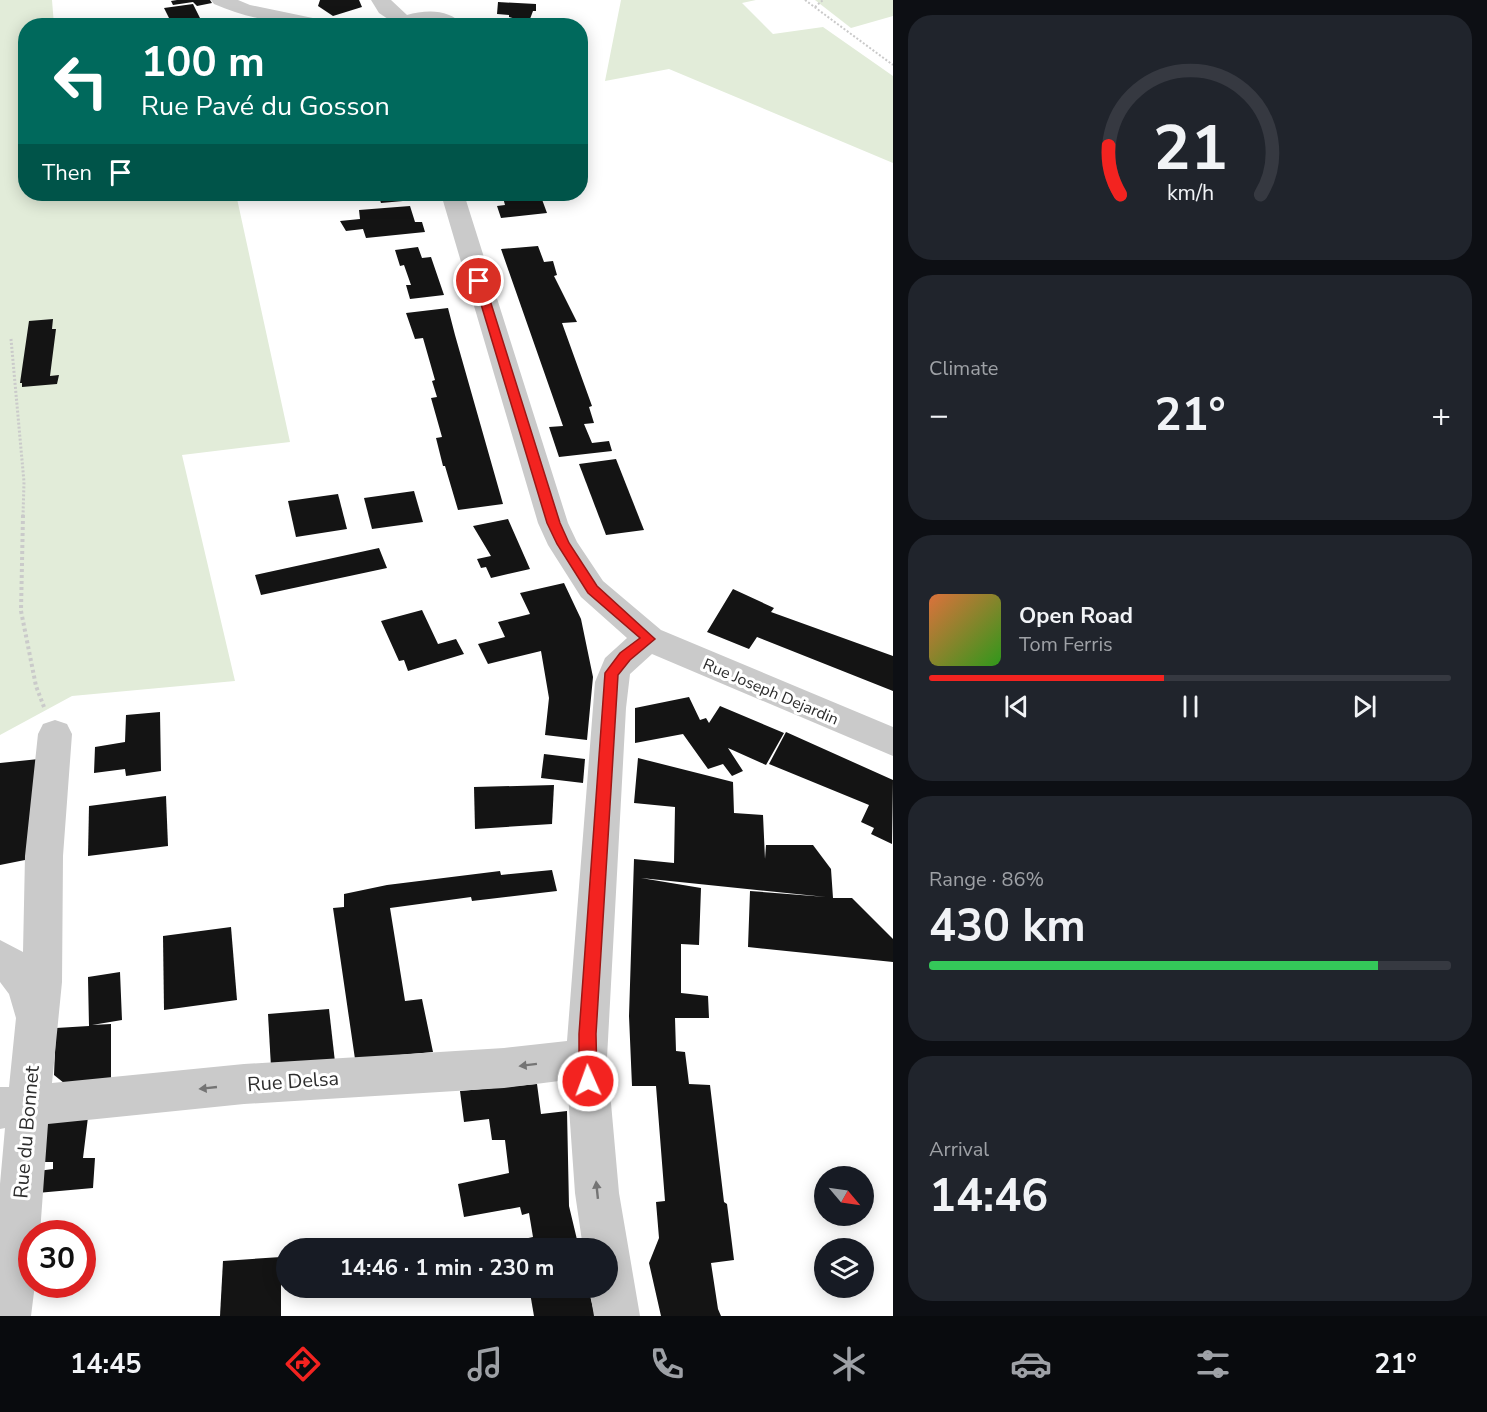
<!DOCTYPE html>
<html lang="en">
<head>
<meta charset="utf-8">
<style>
  body { margin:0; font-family:"Nunito Sans",sans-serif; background:#20242c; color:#f1f3f6; height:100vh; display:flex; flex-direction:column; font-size:22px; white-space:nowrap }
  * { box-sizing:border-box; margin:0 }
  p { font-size:20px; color:#9ea1a6 }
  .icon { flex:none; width:33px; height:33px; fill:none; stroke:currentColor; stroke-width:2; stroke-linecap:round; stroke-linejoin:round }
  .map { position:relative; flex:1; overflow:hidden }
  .drawer { display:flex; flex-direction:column; gap:15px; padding:15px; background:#0d0f14; width:594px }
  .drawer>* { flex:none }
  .banner { position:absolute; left:18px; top:18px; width:570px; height:183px; border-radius:24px; box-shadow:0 3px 15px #0003; background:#00695c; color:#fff; overflow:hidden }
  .needle { width:39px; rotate:119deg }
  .controls { position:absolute; left:814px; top:1166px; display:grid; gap:12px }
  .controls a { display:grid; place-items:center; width:60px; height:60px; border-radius:50%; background:#171b24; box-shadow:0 3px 15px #0003; font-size:30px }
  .speed { position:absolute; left:18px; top:1220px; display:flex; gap:12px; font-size:30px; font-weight:700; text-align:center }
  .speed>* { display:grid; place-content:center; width:78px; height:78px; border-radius:50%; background:#171b24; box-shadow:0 3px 15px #0003; line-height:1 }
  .speed .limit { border:9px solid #d22; background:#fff; color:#111 }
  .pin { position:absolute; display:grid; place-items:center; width:51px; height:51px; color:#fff; margin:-26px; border:3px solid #fff; border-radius:50%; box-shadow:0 2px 6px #0007 }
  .me { position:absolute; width:66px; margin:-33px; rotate:358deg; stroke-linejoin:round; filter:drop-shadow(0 0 4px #0008) }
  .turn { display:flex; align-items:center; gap:21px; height:126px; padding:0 24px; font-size:27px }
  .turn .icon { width:78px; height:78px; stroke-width:2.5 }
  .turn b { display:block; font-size:42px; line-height:51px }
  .then { display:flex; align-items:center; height:57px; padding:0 24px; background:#0003; gap:12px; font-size:22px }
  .big { font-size:45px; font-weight:700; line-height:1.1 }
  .drawer .tile { flex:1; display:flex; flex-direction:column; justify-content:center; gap:9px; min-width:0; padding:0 21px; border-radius:24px; background:#20242c }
  .drawer .dial { align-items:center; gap:0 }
  .dial svg { height:156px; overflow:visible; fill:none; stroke:#363941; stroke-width:7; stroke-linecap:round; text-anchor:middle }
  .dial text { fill:#f1f3f6; stroke:none }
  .song { display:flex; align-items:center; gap:18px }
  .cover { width:72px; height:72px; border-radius:9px; background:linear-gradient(135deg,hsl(20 70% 55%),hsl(110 70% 35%)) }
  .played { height:6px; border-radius:3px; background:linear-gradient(90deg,#f32320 45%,#363941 45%) }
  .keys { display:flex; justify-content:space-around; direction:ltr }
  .heat { display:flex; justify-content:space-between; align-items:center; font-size:33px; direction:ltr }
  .charge { height:9px; border-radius:4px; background:linear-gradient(90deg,#34c759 86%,#363941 0) }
  .trip { position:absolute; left:276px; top:1238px; width:342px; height:60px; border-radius:30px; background:#171b24; box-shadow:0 3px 15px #0003; font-weight:700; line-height:60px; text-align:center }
  .tab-bar { display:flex; height:96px; justify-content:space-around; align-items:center; background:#090b0e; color:#9ea1a6 }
  .tab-bar .icon { width:42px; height:42px }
  .tab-bar .active { color:#f32320 }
  .tab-bar b { font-size:27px; color:#f1f3f6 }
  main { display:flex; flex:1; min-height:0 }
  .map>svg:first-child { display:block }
</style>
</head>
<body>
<main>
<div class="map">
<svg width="893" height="1316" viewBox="0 0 893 1316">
  <rect width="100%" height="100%" fill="#fff"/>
  <!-- green -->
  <g fill="#e2ecd9">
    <path d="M0,0H52L54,25L26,26V194H236L290,442L182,455L235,681L72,696L0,735Z"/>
    <path d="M621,0H756L742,3L773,34L823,27L893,76V163L669,69L605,81Z"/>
    <path d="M815,0H893V16L851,28Z"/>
  </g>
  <!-- building -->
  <g fill="#141414">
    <path d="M177,0H210L212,3L197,6L193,2L173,5L171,1Z"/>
    <path d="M320,0H359L362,7L333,16L318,6Z"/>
    <path d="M498,2L536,4V11H533L530,19H516L509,17V15L497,14Z"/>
    <path d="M193,4L200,18H207L211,24L173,26L164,8Z"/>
    <path d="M498,21L527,22V26H498Z"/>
    <path d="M378,194H412L414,200L381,203Z"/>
    <path d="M502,194H540L547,213L501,218L497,206L505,205Z"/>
    <path d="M410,206L415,222H422L425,232L366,238L363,229L346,231L340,221L360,219L359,210Z"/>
    <path d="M538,246L544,262L553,261L557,275L554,276L577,322L562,323L592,406L589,407L594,423L584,424L592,443L609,441L612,451L559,457L549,427L563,426L501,249Z"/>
    <path d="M418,247L422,258L431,257L444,295L410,299L406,285H411L404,265L400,266L395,250Z"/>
    <path d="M448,308L455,335L503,504L458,510L445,466H443L436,438L442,437L431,398L437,397L432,381L435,380L423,338L415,339L406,313Z"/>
    <path d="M53,319L52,329H56L50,376L59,375L57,384L22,387V383H20L29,321Z"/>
    <path d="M616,459L644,530L606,535L579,464Z"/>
    <path d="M414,491L423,522L372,529L364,498Z"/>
    <path d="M338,494L347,529L296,537L288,501Z"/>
    <path d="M508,519L530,569L491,578L486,567L481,568L477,559L491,556L473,526Z"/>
    <path d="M379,548L387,568L261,595L255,575Z"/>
    <path d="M564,583L581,619L593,677L587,740L545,735L549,698L541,651L488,664L478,644L505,637L498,622L530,614L520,593Z"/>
    <path d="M733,589L774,608L771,612L893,656V691L757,637L749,649L707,632Z"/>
    <path d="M422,610L438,644L456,639L464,654L408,671L404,660L399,661L381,621Z"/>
    <path d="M689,697L700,720L706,718L709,723L720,706L784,733L766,765L728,748L743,771L732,776L723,764L708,769L683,734L635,743V708Z"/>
    <path d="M160,712L161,771L126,776L125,769L94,773L95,747L125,742L126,715Z"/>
    <path d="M786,732L893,780L892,844L871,834L874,828L861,822L869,805L769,764Z"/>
    <path d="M544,754L585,759L583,783L541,778Z"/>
    <path d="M638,758L733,782L734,813L763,815L765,859L766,845H813L831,869L833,898H852L893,939V962L748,947L750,891L826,897L641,878L701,888L699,945L681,944V993L708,996L709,1018H675L676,1051L685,1052L689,1084L710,1085L724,1202L727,1204L734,1260L711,1263L718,1309L721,1316H661L649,1263L659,1238L656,1202L665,1201L656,1086H632L629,1016L634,859L674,863L675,807L634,803Z"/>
    <path d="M39,759L35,858L0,865V763Z"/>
    <path d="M554,785L552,824L475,829L474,787Z"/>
    <path d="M166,796L168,846L88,856L89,806Z"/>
    <path d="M552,870L557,891L472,901L471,897L390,908L405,1001L422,999L433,1052L355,1059L333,908L344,907V894L387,885L500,871L501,875Z"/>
    <path d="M231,927L237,1000L164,1010L163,936Z"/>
    <path d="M120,972L122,1020L92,1025L111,1024V1079L64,1083L54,1075L56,1028L89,1026L88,977Z"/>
    <path d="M329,1009L335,1062L271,1067L268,1014Z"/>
    <path d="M537,1084L541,1114L567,1111L569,1206L579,1248H521L519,1240L533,1237L529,1213L522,1215L520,1207L464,1217L458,1184L509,1173L505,1140H492L489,1119L464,1122L460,1091Z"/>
    <path d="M88,1117L83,1158H95L93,1188L37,1193L38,1171L53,1169V1162H38L42,1126L50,1120Z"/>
    <path d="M281,1257V1316H220L223,1261Z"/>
    <path d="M529,1287H588L595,1316H534Z"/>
  </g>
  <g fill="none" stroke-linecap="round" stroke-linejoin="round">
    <!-- path-far2 -->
    <g stroke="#cacaca" stroke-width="2" stroke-dasharray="2 2" stroke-linecap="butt">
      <path d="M805,0L893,65"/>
      <path d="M815,7L823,0"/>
    </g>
    <!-- path-far1 -->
    <path stroke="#cacaca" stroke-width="3" stroke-dasharray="2 2" stroke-linecap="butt" d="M11,339L24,482L23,516"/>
    <!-- path -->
    <path stroke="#cacaca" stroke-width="4" stroke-dasharray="3 3" stroke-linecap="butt" d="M23,515L21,611L36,686L44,707"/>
    <!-- minor -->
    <g fill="#cacaca" fill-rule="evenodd">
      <path d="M211,0H238L250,5L332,22L335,26C292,26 254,21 214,4Z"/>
      <path d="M371,0H391L407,15C425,10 450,8 463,26L425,23L387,26L391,21L379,13Z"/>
      <path d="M441,194H464L568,523L577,542L603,581L661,630L893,727V756L652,654L630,674L626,708L607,1058L619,1193L640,1316H594L589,1287H608V1248H583L575,1193L567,1080L504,1088L244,1104L48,1124L40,1233H32V1284H35L31,1316H0V1184L5,1128L0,1129V1087H9L16,1018L9,994L0,982V940L23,952L25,856L38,734L43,724L55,720L67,724L72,734L63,856L62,982L52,1083L244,1064L504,1048L567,1041L595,682L605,658L627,638L581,597L548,545L538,523Z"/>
    </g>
  </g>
  <!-- one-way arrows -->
  <defs><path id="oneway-solid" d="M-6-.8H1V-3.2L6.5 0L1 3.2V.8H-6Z" transform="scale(1.5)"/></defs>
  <g fill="#747474">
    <use href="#oneway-solid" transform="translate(528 1065) rotate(173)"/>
    <use href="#oneway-solid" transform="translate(208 1088) rotate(174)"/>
    <use href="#oneway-solid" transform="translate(597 1190) rotate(-96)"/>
  </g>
  <!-- route -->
  <path fill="#f32320" stroke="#9e1715" stroke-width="1.5" d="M479,278L484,281L560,523L569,543L597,586L655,639L630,660L618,675L596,1034L597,1081L594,1086L588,1089L582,1086L579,1081V1034L605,673L620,653L640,638L588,593L557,544L547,523L474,281Z"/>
  <g text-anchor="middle" stroke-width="6" stroke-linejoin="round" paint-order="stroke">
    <!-- street labels -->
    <g font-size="16" fill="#2d2d2d" stroke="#fff">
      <text transform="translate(771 691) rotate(23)" y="6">Rue Joseph Dejardin</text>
    </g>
    <!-- near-street labels -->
    <g font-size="20" fill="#2d2d2d" stroke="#fff">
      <text transform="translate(293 1081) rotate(-4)" y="7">Rue Delsa</text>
      <text transform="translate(26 1132) rotate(-85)" y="7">Rue du Bonnet</text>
    </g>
  </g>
</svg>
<div class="controls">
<a><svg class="needle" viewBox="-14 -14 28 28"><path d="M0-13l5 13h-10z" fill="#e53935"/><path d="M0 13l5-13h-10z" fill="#9ea1a6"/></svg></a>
<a><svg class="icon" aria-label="layers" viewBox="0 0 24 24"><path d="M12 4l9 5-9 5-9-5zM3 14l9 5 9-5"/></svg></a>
</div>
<div class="speed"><div class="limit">30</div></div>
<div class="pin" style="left:479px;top:281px;background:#d93025"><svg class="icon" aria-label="arrive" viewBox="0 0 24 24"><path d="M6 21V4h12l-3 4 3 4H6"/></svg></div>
<svg class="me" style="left:588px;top:1081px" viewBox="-20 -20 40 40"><circle r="17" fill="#f32320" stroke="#fff" stroke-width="3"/><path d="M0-11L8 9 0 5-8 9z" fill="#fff"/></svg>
<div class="trip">14:46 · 1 min · 230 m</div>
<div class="banner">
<div class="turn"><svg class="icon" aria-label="left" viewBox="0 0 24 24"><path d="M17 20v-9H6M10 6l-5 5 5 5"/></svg><div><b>100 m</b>Rue Pavé du Gosson</div></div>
<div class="then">Then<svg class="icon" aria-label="arrive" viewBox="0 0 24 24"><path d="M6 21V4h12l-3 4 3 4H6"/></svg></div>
</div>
</div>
<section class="drawer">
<div class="tile dial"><svg viewBox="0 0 100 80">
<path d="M14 69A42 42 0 1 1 86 69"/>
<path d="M14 69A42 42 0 0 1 8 44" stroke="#f32320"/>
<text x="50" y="56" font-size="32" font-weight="700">21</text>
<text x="50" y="72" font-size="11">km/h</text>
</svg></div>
<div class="tile"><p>Climate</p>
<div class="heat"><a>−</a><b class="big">21°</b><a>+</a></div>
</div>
<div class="tile">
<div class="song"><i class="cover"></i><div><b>Open Road</b><p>Tom Ferris</p></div></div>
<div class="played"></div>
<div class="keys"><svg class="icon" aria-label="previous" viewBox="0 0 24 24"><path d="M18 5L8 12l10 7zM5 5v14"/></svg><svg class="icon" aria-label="pause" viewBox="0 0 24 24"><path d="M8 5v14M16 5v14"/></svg><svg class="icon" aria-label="next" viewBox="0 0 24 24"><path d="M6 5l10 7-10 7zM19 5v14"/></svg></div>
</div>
<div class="tile"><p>Range · 86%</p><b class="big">430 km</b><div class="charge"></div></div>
<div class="tile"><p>Arrival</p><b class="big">14:46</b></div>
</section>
</main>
<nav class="tab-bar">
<b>14:45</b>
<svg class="icon active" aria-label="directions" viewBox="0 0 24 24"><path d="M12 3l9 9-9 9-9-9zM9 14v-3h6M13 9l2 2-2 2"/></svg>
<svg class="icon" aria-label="music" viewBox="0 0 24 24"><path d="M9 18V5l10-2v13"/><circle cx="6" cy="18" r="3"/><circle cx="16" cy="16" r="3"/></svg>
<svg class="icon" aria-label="phone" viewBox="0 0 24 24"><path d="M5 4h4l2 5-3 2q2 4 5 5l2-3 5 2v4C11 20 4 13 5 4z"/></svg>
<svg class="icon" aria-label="climate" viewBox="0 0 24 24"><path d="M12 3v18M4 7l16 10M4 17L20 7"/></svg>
<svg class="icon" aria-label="car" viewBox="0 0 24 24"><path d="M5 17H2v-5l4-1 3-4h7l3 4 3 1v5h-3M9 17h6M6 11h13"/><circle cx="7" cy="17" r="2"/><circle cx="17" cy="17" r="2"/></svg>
<svg class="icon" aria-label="filters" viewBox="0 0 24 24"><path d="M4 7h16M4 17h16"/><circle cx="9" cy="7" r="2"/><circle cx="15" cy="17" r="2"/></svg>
<b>21°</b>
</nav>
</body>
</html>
